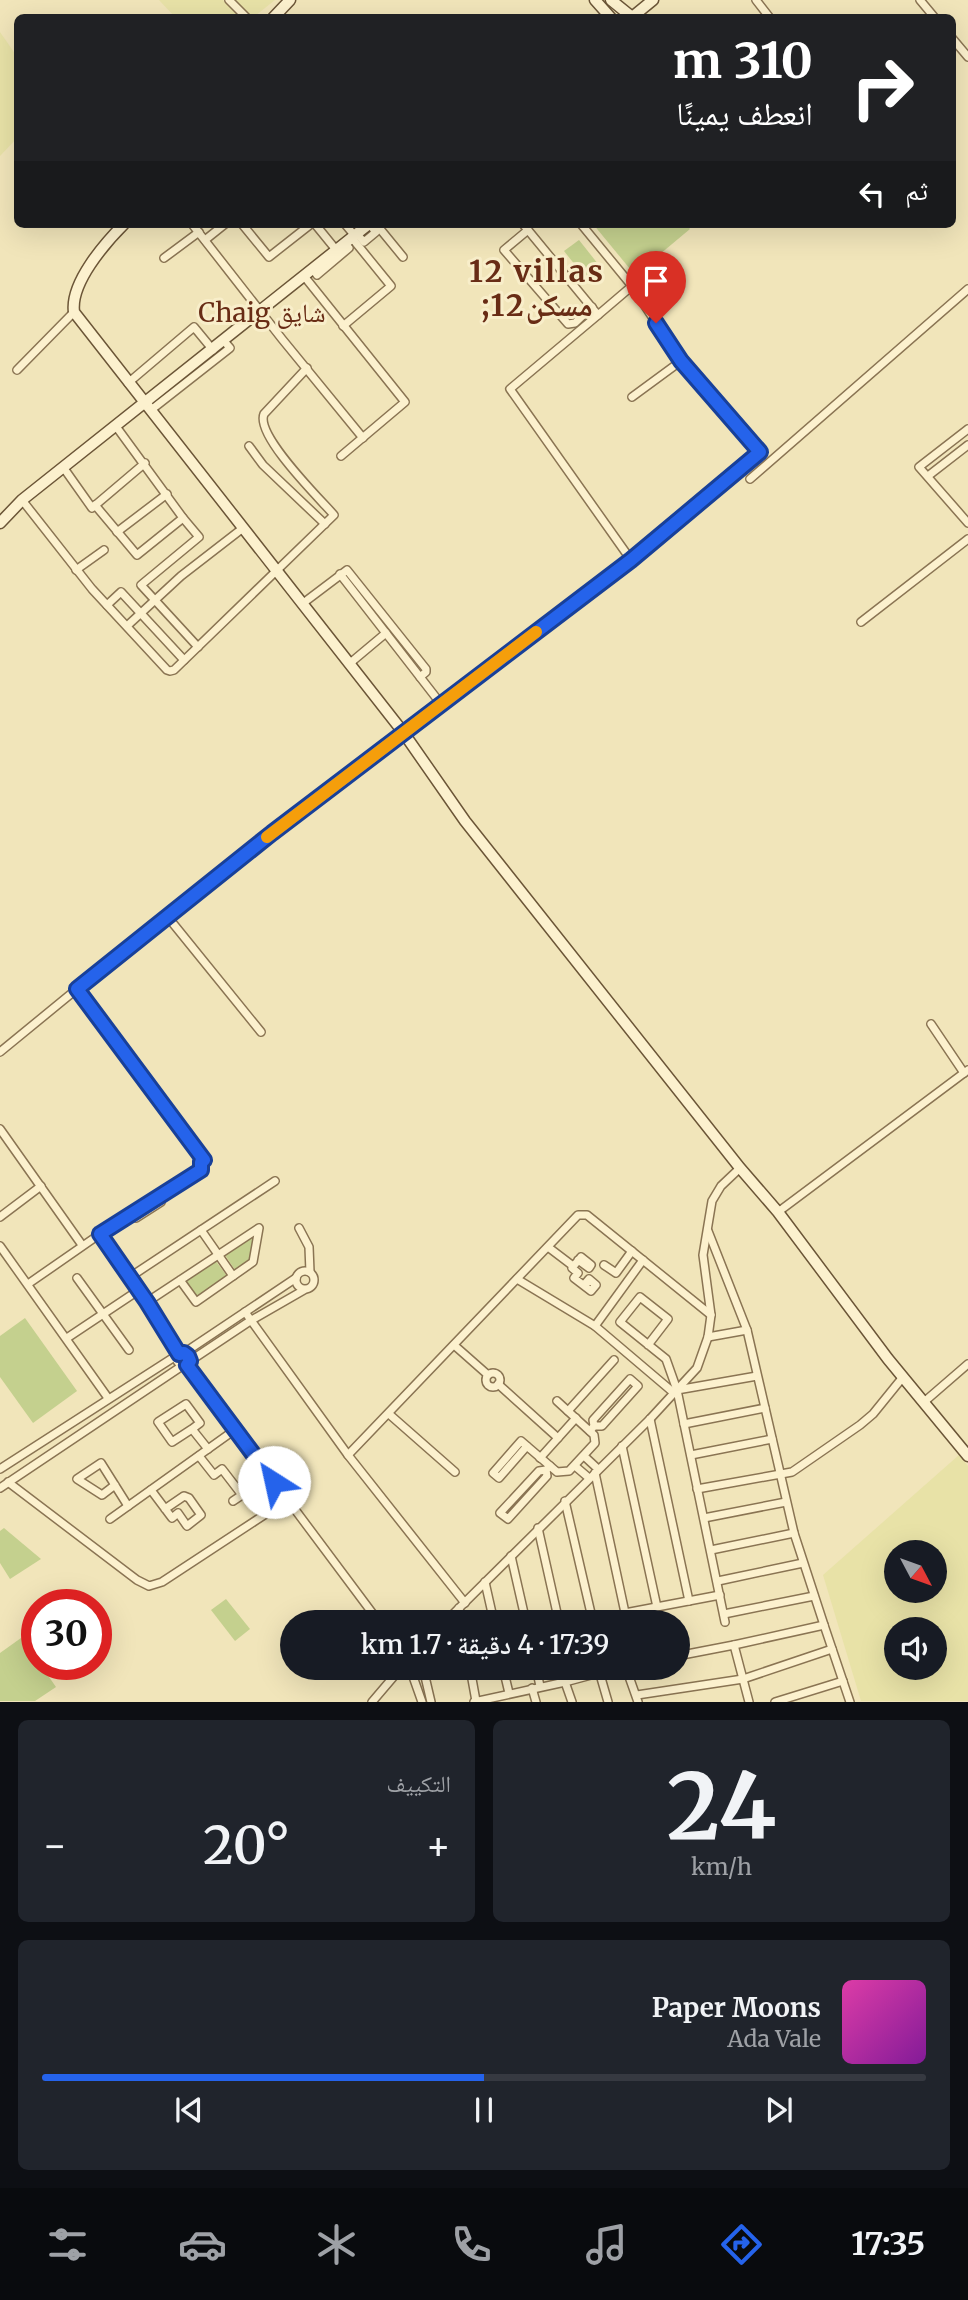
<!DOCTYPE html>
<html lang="ar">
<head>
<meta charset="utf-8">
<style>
  body { margin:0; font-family:Merriweather,"Noto Naskh Arabic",serif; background:#20242c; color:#f1f3f6; direction:rtl; height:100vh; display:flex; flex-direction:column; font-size:26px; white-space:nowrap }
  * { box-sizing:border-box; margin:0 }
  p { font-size:23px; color:#9ea1a6 }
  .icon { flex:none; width:38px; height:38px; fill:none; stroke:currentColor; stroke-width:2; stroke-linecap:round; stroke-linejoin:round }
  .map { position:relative; height:1702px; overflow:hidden; direction:ltr }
  .details { display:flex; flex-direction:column; gap:18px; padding:18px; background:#0d0f14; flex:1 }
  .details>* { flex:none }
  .hud { position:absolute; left:14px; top:14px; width:942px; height:214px; border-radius:10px; box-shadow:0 7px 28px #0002; direction:rtl; background:#202124; color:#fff; overflow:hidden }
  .needle { width:46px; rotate:131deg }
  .controls { position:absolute; left:884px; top:1540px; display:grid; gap:14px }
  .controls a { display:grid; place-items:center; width:63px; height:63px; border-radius:50%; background:#171b24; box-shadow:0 7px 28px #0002; font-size:35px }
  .speed { position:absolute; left:21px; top:1589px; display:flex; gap:14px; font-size:35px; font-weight:700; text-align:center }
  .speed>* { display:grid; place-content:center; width:91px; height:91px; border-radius:50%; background:#171b24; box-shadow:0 7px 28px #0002; line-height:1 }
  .speed .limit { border:10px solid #d22; background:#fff; color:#111 }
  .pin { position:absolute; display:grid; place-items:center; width:60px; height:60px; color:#fff; margin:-72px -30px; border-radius:50% 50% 50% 0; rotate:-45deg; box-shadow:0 0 7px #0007 }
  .pin .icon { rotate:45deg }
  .me { position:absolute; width:77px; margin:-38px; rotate:325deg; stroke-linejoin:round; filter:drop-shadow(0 0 5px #0008) }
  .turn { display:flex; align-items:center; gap:24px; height:147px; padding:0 28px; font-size:32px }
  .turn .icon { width:91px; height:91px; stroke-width:2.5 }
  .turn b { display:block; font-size:49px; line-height:60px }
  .then { display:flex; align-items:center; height:66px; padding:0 28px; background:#0003; gap:14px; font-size:26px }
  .big { font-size:52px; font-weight:600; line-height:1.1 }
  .details .card { flex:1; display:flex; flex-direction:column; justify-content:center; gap:10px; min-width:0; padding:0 24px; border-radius:10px; background:#20242c }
  .details .dial { align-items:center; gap:0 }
  .dial b { font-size:91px; line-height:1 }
  .song { display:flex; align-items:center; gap:21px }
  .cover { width:84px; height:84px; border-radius:10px; background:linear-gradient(135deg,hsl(320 70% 55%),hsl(290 70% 35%)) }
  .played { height:7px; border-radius:4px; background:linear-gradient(90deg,#2563eb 50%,#363941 50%) }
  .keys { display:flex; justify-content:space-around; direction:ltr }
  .heat { display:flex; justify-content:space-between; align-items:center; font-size:38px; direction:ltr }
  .details .tiles { flex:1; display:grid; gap:18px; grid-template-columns:1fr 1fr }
  .card:last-child { grid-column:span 2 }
  .trip { position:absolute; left:280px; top:1610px; width:410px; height:70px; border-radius:35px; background:#171b24; box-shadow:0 7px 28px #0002; font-weight:600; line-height:70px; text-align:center; direction:rtl }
  .dock { display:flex; height:112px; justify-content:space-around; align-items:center; background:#090b0e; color:#9ea1a6 }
  .dock .icon { width:49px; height:49px }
  .dock .active { color:#2563eb }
  .dock b { font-size:32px; color:#f1f3f6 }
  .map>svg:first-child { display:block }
</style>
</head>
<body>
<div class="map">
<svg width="968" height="1702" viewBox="0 0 968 1702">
  <rect width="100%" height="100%" fill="#f1e5ba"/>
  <!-- farmland -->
  <g fill="#e8e2a7" fill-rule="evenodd">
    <path d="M159,0H223L240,17H175Z"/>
    <path d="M232,0H275L255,16L247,15Z"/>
    <path d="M0,32L18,58L17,138L0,156Z"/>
    <path d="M959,1455L968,1466V1701H861L823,1575ZM896,1552H934V1591H896ZM896,1629H934V1668H896Z"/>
  </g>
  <!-- green -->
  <g fill="#c4d08e">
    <path d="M593,224H686L690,229L635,275Z"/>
    <path d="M579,240L602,269L587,280L564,251Z"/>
    <path d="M251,1237H254L249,1261L235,1270L225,1255Z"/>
    <path d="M215,1260L227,1276L196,1297L185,1281Z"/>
    <path d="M25,1318L77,1391L33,1423L0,1377V1336Z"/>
    <path d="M4,1528L41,1559L10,1579L0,1563V1531Z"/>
    <path d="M226,1599L250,1629L235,1641L211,1610Z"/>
    <path d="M21,1638L37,1660V1664H40L56,1687L35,1701H0V1653Z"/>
  </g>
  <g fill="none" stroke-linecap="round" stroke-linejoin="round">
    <defs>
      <g id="street">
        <path d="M229,0L247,18"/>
        <path d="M756,0L770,18"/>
        <path d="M920,0L935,18"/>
        <path d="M952,38L968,57"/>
        <path d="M192,224L282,339L363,438"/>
        <path d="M242,224L269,257L311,224"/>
        <path d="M315,224L337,251"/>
        <path d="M345,224L355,236"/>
        <path d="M376,224L403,257"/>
        <path d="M581,224L632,286"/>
        <path d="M528,230L504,250L568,324L575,323L592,307"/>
        <path d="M357,234L364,242L376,232L369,224"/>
        <path d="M205,240L225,224"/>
        <path d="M164,258L199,232"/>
        <path d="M313,269L317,275L349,248L345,244"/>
        <path d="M304,276L405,402L341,456"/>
        <path d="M598,315L510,389L631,560"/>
        <path d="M343,326L391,286L352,238"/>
        <path d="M17,370L74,312"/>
        <path d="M128,383L194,327L213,350"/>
        <path d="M632,397L681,361"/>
        <path d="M151,410L230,348L224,341"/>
        <path d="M968,429L919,467L968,523"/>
        <path d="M249,446L263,465L325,524"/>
        <path d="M63,467L92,508L145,463"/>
        <path d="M928,476L968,445"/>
        <path d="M750,479L968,289"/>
        <path d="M22,500L92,589L167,670L170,671L174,670L334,515C319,498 255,435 264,414L307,368"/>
        <path d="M95,505L137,555L183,518L115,425"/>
        <path d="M183,518L199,537L141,585L198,647"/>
        <path d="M117,532L167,494"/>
        <path d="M76,570L104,550"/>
        <path d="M340,574L441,704"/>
        <path d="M302,604L347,570L426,669V672L420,677"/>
        <path d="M107,605L121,592L184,660"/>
        <path d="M861,622L968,539"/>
        <path d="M127,626L181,576L243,528"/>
        <path d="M349,664L386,633"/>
        <path d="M167,916L261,1032"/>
        <path d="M77,989L204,1160L201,1162V1170L100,1234"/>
        <path d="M931,1024L964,1073"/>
        <path d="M0,1052L194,893L631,560L760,452L681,361L632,286L598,315L523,224"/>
        <path d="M0,1129L82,1245"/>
        <path d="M778,1212L968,1070"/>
        <path d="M133,1213L136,1218L161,1202L158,1197"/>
        <path d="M0,1217L41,1186"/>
        <path d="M299,1228L309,1247L310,1272"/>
        <path d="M201,1230L233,1276"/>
        <path d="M708,1231L747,1330L794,1533L824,1625"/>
        <path d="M0,1246L108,1398"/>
        <path d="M548,1247L573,1266"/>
        <path d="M578,1260L589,1268L591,1265L581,1257C578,1261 575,1264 572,1268L578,1273L574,1278L591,1291L596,1285L589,1279L584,1285"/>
        <path d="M604,1265L616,1273L632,1251"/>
        <circle cx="305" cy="1280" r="9"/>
        <path d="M130,1277L275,1181"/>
        <path d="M77,1278L129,1350"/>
        <path d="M517,1279L595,1326L674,1393"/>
        <path d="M28,1284L100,1234L147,1302L179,1354"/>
        <path d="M147,1302L259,1228L253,1262L196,1302L180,1280"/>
        <path d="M245,1312L348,1455"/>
        <path d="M595,1326L643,1260"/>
        <path d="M708,1337L747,1330"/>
        <path d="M67,1338L139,1290"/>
        <path d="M454,1345L488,1375"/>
        <path d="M648,1345L668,1319L640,1297L620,1322L666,1359L677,1390L725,1622"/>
        <path d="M184,1353L296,1278"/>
        <path d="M190,1361L250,1321L304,1290"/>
        <path d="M187,1365L379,1622"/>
        <circle cx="493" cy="1380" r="7"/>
        <path d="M498,1384L558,1438"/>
        <path d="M677,1390L757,1376"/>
        <path d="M924,1402L968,1364"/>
        <path d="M568,1411L614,1360"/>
        <path d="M389,1414L455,1472"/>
        <path d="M650,1419L689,1601"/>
        <path d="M684,1424L765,1408"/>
        <path d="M192,1429L172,1442L158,1422L186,1404L200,1423L192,1429L208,1449"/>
        <path d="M590,1431L594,1426H602L638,1386L630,1379L593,1420L594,1426"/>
        <path d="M527,1446L499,1478L493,1473L521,1441L557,1472L569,1471L595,1443L594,1435L557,1401"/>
        <path d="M622,1446L657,1607"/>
        <path d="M691,1455L772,1439"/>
        <path d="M199,1456L214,1475L222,1469L242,1495L233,1501"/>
        <path d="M584,1456L598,1469"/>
        <path d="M540,1458L576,1418"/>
        <path d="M575,1466L589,1478"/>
        <path d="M0,1469L179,1354H186L189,1358V1363L185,1366L180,1365L177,1361V1356"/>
        <path d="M546,1470L539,1471L500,1513L508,1519L547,1476L546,1470L550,1466"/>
        <path d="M595,1473L627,1622"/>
        <path d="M8,1482L137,1580L149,1586L162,1582L287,1500"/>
        <path d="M115,1485L102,1495L77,1479L101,1463L128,1506"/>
        <path d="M0,1488L182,1366"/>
        <path d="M697,1489L792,1472L860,1425L873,1414L903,1377"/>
        <path d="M151,1490L172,1518L178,1513L187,1526L201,1515L189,1498L184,1496L165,1509"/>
        <path d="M565,1501L593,1622"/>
        <path d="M704,1518L786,1502"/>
        <path d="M110,1519L236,1429"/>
        <path d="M538,1528L559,1622"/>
        <path d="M711,1550L794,1533"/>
        <path d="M511,1556L526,1622"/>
        <path d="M718,1581L803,1563"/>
        <path d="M485,1582L494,1622"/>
        <path d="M465,1603L348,1455L578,1215H587L711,1315"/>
        <path d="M459,1608L461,1622"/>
        <path d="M625,1613L720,1595"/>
        <path d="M724,1614L814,1596"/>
        <path d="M445,1622L650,1419L697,1368L708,1337L711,1315L703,1255L712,1201L721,1186L740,1168"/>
        <path d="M734,1645L824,1625L850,1702"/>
        <path d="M677,1656L734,1645L749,1702"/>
        <path d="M410,1668L422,1702"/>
        <path d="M423,1668L431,1702"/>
        <path d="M470,1668L476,1701"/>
        <path d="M503,1668L509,1693"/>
        <path d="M536,1668L540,1686"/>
        <path d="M626,1668L638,1702"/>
        <path d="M599,1671L608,1702"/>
        <path d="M565,1682L572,1702"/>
        <path d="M532,1688L536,1702"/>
        <path d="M637,1695L743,1679L832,1649"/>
        <path d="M372,1702L401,1668"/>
        <path d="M474,1702L565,1682L617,1668"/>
        <path d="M775,1702L843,1681"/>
      </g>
      <g id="secondary">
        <path d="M595,0L611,18"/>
        <path d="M611,0L632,17"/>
        <path d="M273,18L290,0"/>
        <path d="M631,18L653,0"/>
        <path d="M124,224C105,243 70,283 74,312L403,732L465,821L740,1168L778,1212L888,1359L968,1456"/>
        <path d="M0,523L22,500L369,224"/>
      </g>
    </defs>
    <!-- street casing -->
    <use href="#street" stroke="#8a7453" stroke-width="10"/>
    <!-- secondary casing -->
    <use href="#secondary" stroke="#6b5537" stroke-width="13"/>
    <!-- street -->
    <use href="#street" stroke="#fcf1ce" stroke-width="7"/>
    <!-- secondary -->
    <use href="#secondary" stroke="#fcf1ce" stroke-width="10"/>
  </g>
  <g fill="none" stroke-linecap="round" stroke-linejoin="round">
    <defs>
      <path id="route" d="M274,1482L187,1365L190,1361L188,1356L184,1353L179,1354L147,1302L100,1234L201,1170V1162L204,1160L77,989L272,833L631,560L760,452L681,361L656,323"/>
    </defs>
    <!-- route casing -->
    <use href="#route" stroke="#184099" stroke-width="18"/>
    <!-- route -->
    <use href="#route" stroke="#2563eb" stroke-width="12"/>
    <!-- slow -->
    <path stroke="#f59e0b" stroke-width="12" d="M267,837L536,632"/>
  </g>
  <g text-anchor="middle" stroke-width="6" stroke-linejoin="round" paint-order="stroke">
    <!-- quarter labels -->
    <g font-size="26" fill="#682c15" stroke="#f8eeca">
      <text x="262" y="322">Chaig شايق</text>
    </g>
    <!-- district labels -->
    <g font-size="30" font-weight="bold" letter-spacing="2" fill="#682c15" stroke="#f8eeca">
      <text x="537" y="282">12 villas<tspan x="537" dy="34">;12مسكن</tspan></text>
    </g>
  </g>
</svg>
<div class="controls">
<a><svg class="needle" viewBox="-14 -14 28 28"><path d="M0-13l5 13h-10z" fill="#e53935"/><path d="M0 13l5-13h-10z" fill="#9ea1a6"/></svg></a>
<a><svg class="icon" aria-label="sound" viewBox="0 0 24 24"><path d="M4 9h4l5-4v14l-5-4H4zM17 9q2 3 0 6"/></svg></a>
</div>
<div class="speed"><div class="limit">30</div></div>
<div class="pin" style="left:656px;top:323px;background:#d93025"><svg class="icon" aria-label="arrive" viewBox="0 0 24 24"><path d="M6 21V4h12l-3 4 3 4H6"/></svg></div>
<svg class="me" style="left:274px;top:1482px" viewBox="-20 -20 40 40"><circle r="19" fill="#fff"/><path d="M0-13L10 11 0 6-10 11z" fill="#2563eb"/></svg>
<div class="trip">17:39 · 4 دقيقة · 1.7 km</div>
<div class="hud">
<div class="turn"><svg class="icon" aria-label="right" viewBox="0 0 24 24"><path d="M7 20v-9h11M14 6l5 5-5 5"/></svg><div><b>310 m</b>انعطف يمينًا</div></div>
<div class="then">ثم<svg class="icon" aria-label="left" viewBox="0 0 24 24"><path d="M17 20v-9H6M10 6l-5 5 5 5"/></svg></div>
</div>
</div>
<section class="details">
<div class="tiles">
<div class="card dial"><b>24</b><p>km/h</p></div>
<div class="card"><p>التكييف</p>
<div class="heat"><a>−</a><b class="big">20°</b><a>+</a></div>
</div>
<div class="card">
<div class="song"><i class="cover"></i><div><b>Paper Moons</b><p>Ada Vale</p></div></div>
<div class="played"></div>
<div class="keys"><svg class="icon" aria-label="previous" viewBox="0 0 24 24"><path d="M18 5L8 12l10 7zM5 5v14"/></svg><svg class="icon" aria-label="pause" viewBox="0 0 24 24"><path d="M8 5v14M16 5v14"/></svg><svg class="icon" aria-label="next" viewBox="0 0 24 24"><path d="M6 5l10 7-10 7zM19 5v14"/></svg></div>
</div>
</div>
</section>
<nav class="dock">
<b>17:35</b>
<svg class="icon active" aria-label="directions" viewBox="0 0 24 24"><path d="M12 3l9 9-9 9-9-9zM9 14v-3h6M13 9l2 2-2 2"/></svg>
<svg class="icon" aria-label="music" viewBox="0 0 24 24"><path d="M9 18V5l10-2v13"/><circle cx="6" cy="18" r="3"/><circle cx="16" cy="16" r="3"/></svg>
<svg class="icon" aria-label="phone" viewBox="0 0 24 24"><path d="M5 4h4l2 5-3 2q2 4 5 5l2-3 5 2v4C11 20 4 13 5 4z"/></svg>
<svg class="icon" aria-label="climate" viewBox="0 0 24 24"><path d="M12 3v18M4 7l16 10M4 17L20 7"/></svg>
<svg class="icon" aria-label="car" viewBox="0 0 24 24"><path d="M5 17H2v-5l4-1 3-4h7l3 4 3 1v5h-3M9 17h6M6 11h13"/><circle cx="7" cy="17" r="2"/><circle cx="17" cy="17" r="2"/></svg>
<svg class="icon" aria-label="filters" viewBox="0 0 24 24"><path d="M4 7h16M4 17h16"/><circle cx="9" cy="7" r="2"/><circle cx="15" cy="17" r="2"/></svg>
</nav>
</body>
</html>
